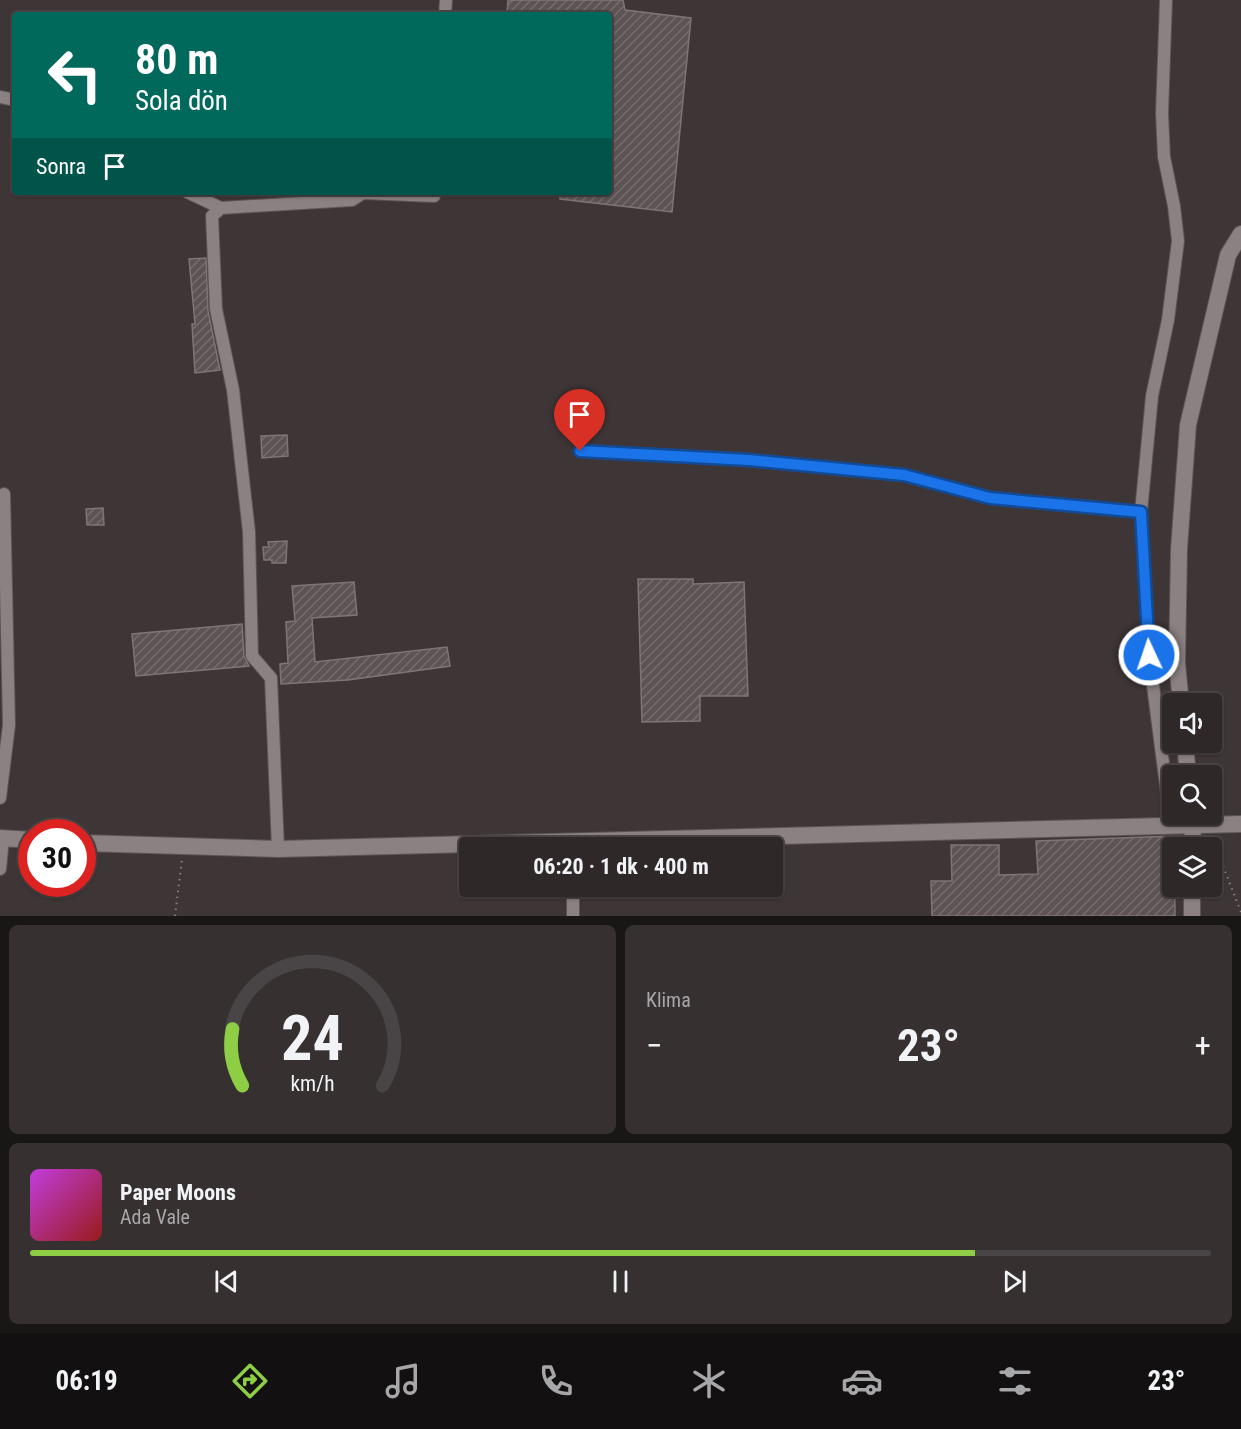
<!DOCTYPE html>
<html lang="tr">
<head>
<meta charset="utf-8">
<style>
  body { margin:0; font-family:"Roboto Condensed",sans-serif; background:#363030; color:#f1f3f6; height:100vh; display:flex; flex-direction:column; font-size:22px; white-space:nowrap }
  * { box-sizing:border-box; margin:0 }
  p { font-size:20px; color:#a7a6a8 }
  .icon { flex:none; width:33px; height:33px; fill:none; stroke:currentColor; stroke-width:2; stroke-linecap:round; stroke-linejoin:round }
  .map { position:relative; height:916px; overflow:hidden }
  .drawer { display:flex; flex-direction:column; gap:9px; padding:9px; background:#191616; flex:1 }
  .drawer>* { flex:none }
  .top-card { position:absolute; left:12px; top:12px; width:600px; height:183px; border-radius:6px; box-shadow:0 2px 4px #0004,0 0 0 2px #494445; background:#00695c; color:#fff; overflow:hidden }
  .tools { position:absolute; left:1162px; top:693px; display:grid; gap:12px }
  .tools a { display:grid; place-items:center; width:60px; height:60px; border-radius:6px; background:#2e2828; box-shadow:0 2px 4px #0004,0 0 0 2px #494445; font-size:30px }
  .speed { position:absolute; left:18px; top:819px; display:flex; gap:12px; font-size:30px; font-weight:700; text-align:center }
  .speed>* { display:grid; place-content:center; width:78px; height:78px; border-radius:50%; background:#2e2828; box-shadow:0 2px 4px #0004,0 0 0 2px #494445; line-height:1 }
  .speed .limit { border:9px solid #d22; background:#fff; color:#111 }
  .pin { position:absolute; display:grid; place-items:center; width:51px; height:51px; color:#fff; margin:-62px -26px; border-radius:50% 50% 50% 0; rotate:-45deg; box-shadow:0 0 6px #0007 }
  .pin .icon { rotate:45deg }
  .me { position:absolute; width:66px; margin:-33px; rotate:357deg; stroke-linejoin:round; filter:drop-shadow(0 0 4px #0008) }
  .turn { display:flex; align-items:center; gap:21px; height:126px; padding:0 24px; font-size:27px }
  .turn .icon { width:78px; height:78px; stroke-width:2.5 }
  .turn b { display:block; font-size:42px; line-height:51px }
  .then { display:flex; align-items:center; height:57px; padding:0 24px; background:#0003; gap:12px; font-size:22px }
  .big { font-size:45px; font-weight:700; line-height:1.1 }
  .drawer .card { flex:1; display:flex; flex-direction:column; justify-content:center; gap:9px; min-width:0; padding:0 21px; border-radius:9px; background:#363030 }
  .drawer .dial { align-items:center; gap:0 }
  .dial svg { height:156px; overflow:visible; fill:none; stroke:#494445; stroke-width:7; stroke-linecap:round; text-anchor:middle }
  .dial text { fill:#f1f3f6; stroke:none }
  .song { display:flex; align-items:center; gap:18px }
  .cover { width:72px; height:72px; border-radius:9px; background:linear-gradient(135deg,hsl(290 70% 55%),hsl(0 70% 35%)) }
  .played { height:6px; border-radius:3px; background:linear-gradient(90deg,#8dce44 80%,#494445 80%) }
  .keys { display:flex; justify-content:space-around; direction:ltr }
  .heat { display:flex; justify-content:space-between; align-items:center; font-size:33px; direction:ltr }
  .drawer .tiles { flex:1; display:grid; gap:9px; grid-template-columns:1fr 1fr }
  .card:last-child { grid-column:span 2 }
  .trip { position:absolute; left:459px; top:837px; width:324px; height:60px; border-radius:6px; background:#2e2828; box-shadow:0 2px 4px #0004,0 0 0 2px #494445; font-weight:700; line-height:60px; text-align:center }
  .menu { display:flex; height:96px; justify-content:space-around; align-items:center; background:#121010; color:#a7a6a8 }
  .menu .icon { width:42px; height:42px }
  .menu .active { color:#8dce44 }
  .menu b { font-size:27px; color:#f1f3f6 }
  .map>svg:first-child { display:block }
</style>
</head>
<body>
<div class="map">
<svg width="1241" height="916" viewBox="0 0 1241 916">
  <defs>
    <pattern id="building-hatch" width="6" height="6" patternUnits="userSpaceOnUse" patternTransform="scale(1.5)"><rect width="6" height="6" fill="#5d5355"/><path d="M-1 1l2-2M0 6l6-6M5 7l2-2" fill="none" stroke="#746c6d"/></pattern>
  </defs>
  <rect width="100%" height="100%" fill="#3e3536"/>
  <!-- building -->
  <g fill="url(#building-hatch)" stroke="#7f7476" stroke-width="1.5">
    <path d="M508,0H623L625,10L691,18L672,212L560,199V192H609V15H507Z"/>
    <path d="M206,258L208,311L220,370L195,373L192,324H195L189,259Z"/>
    <path d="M287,435L288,456L262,458L261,436Z"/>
    <path d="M103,508L104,525H87L86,509Z"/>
    <path d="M287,541L286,563H272V560H264L263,547H269L268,542Z"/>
    <path d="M638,579H693V584L744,582L748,696H700V721L642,722Z"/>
    <path d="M354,582L357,615L312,618L315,662L447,647L450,666L348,680L281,684L280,664L288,663L286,622L295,621L292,586Z"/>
    <path d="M242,624L244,656L249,666L136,676L132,634Z"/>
    <path d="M1174,836L1175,916H932L931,881H952L951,845H999V875L1038,874L1036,841Z"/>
  </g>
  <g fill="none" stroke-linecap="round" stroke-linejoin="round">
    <defs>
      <g id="street">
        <path d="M1166,0L1162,113L1164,157L1174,206L1178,241L1168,320L1152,396L1141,512L1149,655L1171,824"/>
        <path d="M445,15L446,0"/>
        <path d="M0,97L15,100"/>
        <path d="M187,192L221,208"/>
        <path d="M581,451L749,460L904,475L990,498L1141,512"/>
        <path d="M0,798L9,725L4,494"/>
        <path d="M278,849L271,678L252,656L249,532L233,390L216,309L212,216L221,208L352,200L363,193L434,196V192"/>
        <path d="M0,869L3,839"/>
        <path d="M573,916V886"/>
      </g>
      <g id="secondary">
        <path d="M1181,704L1177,663L1179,549L1188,425L1228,255L1241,234"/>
        <path d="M1185,742L1188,776"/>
        <path d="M1192,814L1193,848"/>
        <path d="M0,838L32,840"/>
        <path d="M82,843L278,849L1241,824"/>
        <path d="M1192,916V886"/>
      </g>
    </defs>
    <!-- street casing -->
    <use href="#street" stroke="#5b5456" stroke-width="14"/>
    <!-- secondary casing -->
    <use href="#secondary" stroke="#5b5456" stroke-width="18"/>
    <!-- path -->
    <g stroke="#888182" stroke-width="2" stroke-dasharray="1.5 4.5" stroke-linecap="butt">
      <path d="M1212,838L1241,912"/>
      <path d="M175,916L182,859"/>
    </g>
    <!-- street -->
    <use href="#street" stroke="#8b8082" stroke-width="12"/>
    <!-- secondary -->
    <use href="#secondary" stroke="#8b8082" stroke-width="16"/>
  </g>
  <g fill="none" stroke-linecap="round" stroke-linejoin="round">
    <defs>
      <path id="route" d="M580,451L749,460L904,475L990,498L1141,512L1149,655"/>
    </defs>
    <!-- route casing -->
    <use href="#route" stroke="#114b97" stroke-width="15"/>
    <!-- route -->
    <use href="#route" stroke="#1a73e8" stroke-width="10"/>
  </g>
</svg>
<div class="tools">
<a><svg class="icon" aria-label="sound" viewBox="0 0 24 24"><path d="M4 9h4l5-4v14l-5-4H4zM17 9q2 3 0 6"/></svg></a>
<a><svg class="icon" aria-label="search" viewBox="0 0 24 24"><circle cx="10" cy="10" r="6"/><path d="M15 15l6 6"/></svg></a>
<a><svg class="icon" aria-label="layers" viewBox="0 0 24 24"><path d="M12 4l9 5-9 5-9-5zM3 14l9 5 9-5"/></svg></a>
</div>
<div class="speed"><div class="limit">30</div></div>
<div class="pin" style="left:580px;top:451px;background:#d93025"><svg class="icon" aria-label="arrive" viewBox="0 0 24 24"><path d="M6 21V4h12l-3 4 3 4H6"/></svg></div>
<svg class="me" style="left:1149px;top:655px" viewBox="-20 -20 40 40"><circle r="17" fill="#1a73e8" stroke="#fff" stroke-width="3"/><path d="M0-11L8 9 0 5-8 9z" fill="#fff"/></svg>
<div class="trip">06:20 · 1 dk · 400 m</div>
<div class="top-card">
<div class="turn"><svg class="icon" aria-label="left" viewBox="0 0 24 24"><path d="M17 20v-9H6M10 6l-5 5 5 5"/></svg><div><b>80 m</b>Sola dön</div></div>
<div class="then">Sonra<svg class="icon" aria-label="arrive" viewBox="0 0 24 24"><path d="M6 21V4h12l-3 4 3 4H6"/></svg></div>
</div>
</div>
<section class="drawer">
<div class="tiles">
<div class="card dial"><svg viewBox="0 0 100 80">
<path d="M14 69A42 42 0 1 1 86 69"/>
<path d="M14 69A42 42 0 0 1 9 40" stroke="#8dce44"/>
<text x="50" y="56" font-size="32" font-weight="700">24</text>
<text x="50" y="72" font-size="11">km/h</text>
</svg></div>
<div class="card"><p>Klima</p>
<div class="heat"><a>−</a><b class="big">23°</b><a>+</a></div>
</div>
<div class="card">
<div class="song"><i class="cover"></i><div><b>Paper Moons</b><p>Ada Vale</p></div></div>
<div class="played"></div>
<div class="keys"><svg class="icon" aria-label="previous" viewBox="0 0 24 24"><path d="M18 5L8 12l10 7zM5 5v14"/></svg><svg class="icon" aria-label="pause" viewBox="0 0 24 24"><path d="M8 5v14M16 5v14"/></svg><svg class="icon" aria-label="next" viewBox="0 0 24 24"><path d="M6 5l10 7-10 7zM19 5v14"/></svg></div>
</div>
</div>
</section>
<nav class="menu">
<b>06:19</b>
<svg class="icon active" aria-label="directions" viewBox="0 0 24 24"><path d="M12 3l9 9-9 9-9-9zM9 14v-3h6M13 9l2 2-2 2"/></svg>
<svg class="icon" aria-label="music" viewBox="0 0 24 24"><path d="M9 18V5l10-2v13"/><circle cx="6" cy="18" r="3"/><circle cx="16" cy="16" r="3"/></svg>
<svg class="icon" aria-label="phone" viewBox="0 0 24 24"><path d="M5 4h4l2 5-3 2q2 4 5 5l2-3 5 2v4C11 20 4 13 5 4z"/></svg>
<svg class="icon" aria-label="climate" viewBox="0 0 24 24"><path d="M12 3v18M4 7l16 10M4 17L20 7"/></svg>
<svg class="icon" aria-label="car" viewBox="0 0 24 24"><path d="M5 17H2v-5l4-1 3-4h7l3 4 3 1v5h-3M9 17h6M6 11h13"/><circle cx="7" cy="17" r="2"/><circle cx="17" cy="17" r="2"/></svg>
<svg class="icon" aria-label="filters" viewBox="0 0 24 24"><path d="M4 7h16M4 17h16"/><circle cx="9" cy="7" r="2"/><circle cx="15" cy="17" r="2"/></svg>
<b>23°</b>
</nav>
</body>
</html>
